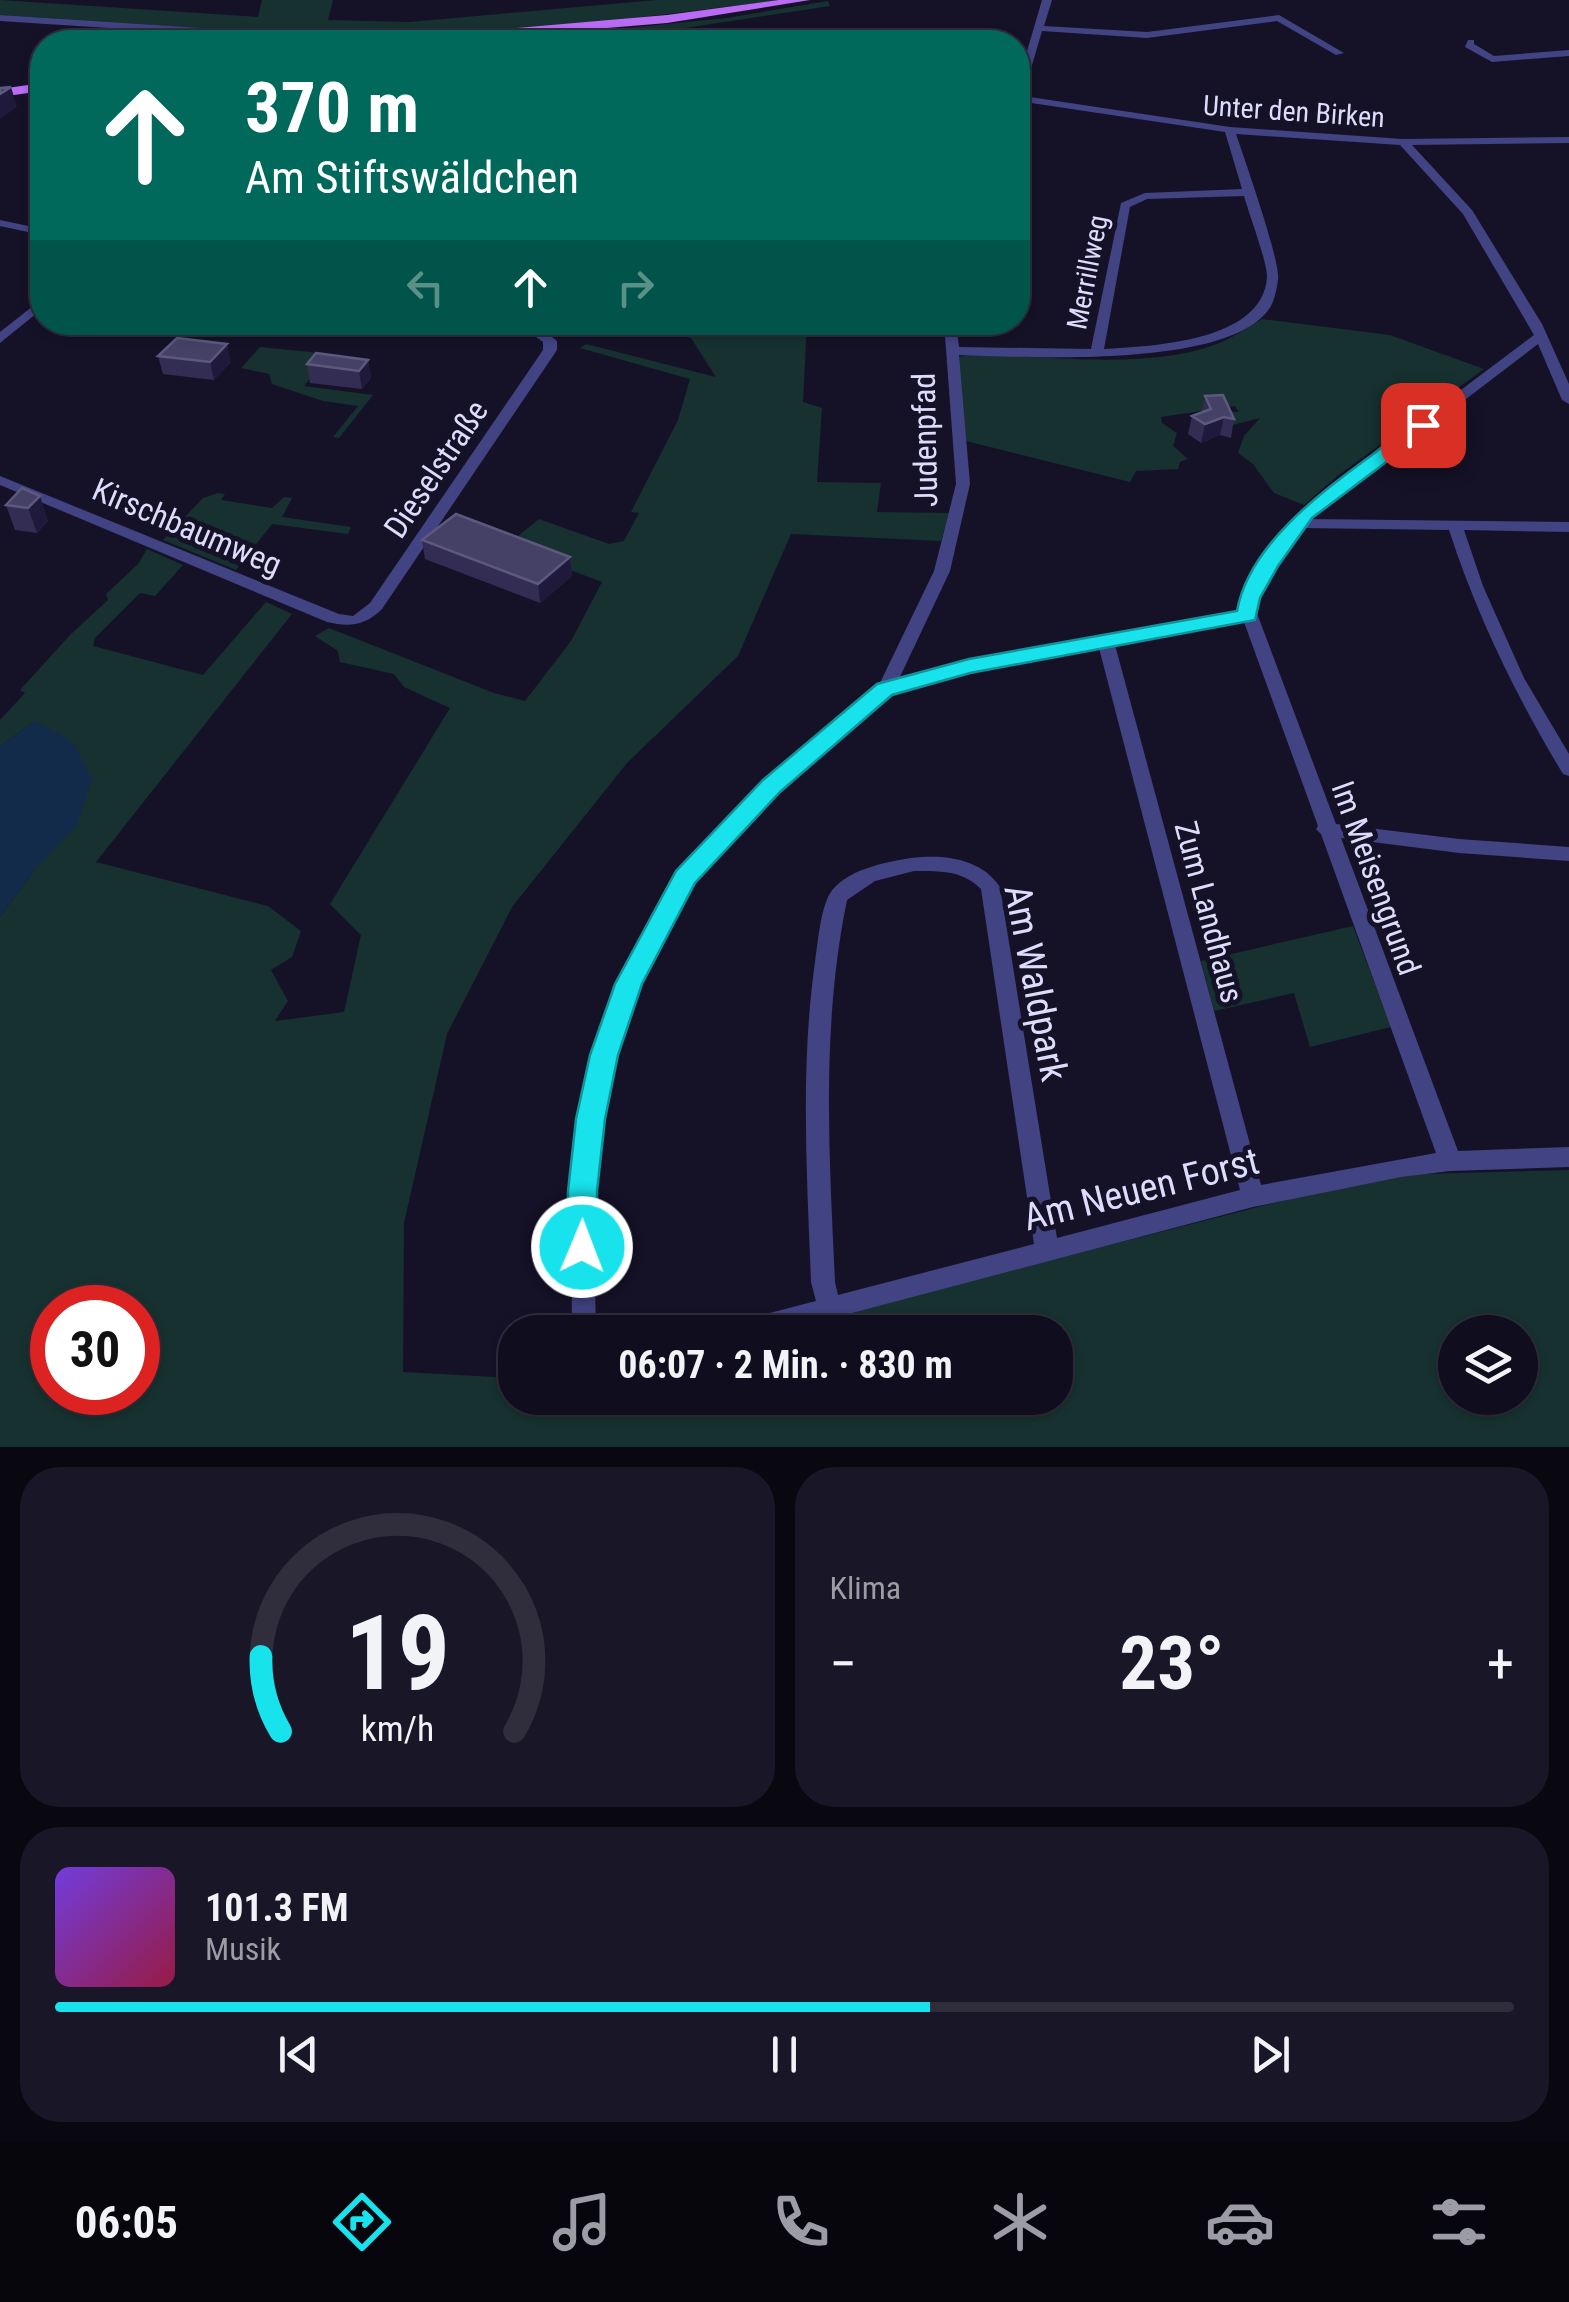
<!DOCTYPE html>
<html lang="de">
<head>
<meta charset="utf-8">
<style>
  body { margin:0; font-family:"Roboto Condensed",sans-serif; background:#191727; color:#f1f3f6; height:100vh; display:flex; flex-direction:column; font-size:38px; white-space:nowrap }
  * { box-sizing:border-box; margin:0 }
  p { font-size:32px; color:#9c9ca4 }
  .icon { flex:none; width:55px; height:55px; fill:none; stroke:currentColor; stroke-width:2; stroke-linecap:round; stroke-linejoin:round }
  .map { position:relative; height:1447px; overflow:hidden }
  .drawer { display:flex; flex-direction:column; gap:20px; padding:20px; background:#090810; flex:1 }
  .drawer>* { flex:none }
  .hud { position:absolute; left:30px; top:30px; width:1000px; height:305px; border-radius:40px; box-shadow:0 2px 8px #0004,0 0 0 2px #302e3c; background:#00695c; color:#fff; overflow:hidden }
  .tools { position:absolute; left:1438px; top:1315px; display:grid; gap:20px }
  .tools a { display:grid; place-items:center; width:100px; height:100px; border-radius:50%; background:#100e1e; box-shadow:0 2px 8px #0004,0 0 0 2px #302e3c; font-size:50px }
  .speed { position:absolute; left:30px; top:1285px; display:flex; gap:20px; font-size:50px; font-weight:700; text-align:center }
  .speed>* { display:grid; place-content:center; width:130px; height:130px; border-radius:50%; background:#100e1e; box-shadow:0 2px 8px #0004,0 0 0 2px #302e3c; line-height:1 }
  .speed .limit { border:15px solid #d22; background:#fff; color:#111 }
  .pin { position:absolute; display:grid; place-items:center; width:85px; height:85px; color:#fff; margin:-42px; border-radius:20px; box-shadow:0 5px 15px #0006 }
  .me { position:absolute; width:110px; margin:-55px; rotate:1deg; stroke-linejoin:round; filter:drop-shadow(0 0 8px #0008) }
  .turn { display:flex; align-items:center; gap:35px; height:210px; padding:0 50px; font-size:45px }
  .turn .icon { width:130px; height:130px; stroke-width:2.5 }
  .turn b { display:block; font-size:70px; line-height:85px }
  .lanes { display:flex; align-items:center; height:95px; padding:0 50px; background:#0003; justify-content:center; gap:50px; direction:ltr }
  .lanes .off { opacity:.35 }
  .big { font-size:75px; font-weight:700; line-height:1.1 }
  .drawer .card { flex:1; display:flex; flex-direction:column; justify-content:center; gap:15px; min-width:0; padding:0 35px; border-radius:40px; background:#191727 }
  .drawer .dial { align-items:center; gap:0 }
  .dial svg { height:260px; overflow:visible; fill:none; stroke:#302e3c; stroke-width:7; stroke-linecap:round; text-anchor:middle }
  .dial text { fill:#f1f3f6; stroke:none }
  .song { display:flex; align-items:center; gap:30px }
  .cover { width:120px; height:120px; border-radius:15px; background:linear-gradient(135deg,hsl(260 70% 55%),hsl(340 70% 35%)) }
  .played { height:10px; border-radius:5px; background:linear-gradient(90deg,#18e3ec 60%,#302e3c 60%) }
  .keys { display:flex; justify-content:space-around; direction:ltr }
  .heat { display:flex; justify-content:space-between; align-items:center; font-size:55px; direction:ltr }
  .drawer .tiles { flex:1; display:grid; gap:20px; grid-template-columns:1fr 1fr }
  .card:last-child { grid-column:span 2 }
  .trip { position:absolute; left:498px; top:1315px; width:575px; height:100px; border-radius:40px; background:#100e1e; box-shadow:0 2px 8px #0004,0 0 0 2px #302e3c; font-weight:700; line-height:100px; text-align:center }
  .tabs { display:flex; height:160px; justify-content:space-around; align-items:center; background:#06060c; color:#9c9ca4 }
  .tabs .icon { width:70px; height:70px }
  .tabs .current { color:#18e3ec }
  .tabs b { font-size:45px; color:#f1f3f6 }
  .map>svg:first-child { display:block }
</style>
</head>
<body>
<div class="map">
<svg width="1569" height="1447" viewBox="0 0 1569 1447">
  <rect width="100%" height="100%" fill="#151228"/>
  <!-- green -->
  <g fill="#16312f" fill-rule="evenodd">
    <path d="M0,0L258,17L262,0H333L328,20L410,22L656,0H782L626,19L358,42H332L306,35L0,15Z"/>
    <path d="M828,1L830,6L672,30L486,42L727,18Z"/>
    <path d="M1262,319L1390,335L1484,369L1336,477L1304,505L1274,493L1253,464L1238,453L1244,436L1260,418L1229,426L1225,411L1239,412L1235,406L1161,417L1162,423L1177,433L1173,446L1188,459L1180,462L1178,469L1136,471L1130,482L966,441L958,357L975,354C1049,356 1161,372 1228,339C1240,333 1251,325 1262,319Z"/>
    <path d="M662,322L807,323L803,402L822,408L817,482L881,483L877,512L949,513L941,541L791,534L738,656L627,763L512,907L447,1034L404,1223L403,1372L515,1378V1398H1055V1332H770L1383,1175L1569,1170V1447H0V917L35,869V721L0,746V720L25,693L20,690L70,635L108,600L106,594L138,564L147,549L183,565L155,596L140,593L95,638L93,646L203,675L266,602L292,614L96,862L268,906L301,931L292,957L271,970L288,1001L275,1021L344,1012L361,935L330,904L450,708L404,687L394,674L340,662L338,651L315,636L329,628L494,693L525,701L571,641L602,582L506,546L539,519L609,544L624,541L639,513L631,512L678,420L690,379L580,348L586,344L716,377L691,338L644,328ZM52,1308H138V1392H52ZM1455,1332H1520V1398H1455Z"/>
    <path d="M260,347L330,354L304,386L373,395L339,438L333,437L358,406L323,401L272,384L269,374L241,368Z"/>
    <path d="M218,493L225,494L221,500L272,508L284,497L292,498L282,517L351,527L348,534L272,524L236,570L163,540L203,498Z"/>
    <path d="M1353,926L1391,1027L1310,1047L1294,993L1214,1011L1201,961Z"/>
  </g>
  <!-- water -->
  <path fill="#132b4b" d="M35,721L72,741L92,779L77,825L35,869L0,917V746Z"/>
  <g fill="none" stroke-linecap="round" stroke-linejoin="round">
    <!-- minor -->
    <g fill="#414383" fill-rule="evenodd">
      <path d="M1042,0H1052L1044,26L1147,32L1279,15L1344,53L1336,55L1277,21L1147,38L1042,31L1023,96L1230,127L1403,139L1569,137V143L1412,145L1472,210L1542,324L1569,384V404L1562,400L1538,344L1309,519L1569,522V532L1464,530L1483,586L1524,678L1569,754V776L1563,774C1516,696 1477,616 1449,530L1303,528L1276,565L1255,608L1336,824L1459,839L1569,847V861L1459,853L1341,838L1458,1151L1569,1147V1167L1450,1171L1401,1177L1253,1207L780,1332H727L730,1324L739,1321L816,1301L811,1282C807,1175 800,1068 815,962C818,942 820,913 829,895C843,870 886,862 911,858C943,854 981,858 1000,887L1057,1238L1240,1190L1099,648L970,671L891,694L778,790L692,881L639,984L615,1055L601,1119L593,1191L596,1332H572L571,1191L579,1119L593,1055L619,984L678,872L766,782L878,687L934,571L956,484L944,322H956L959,347L1091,349L1121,203L1145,193L1242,189L1225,132L1018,101V82ZM1236,134L1400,145L1463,214L1534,335L1300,511L1260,565L1239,608L1240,612L969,661L898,681L950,571L970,484L959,355C1026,357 1228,369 1269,309C1274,303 1277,288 1278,280C1281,262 1244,158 1236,134ZM1244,196C1249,214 1267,261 1267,277C1263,342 1152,346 1104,349L1130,207L1147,199ZM1244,622L1318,826L1316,829L1321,834L1436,1153L1261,1185L1115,645ZM914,871C940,871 962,870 981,889L1034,1244L838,1295L835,1282C829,1153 821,1027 847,900L875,881Z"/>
      <path d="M0,15L293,34L326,42L0,21Z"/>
      <path d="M1468,40H1474V44L1494,56L1569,50V56L1492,62L1465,47Z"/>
      <path d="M0,220L42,229V235L0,226Z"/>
      <path d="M42,299V309L0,343V332Z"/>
      <path d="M478,322C504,322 537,323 557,341V350L382,609C365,626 349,627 327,622L0,485V476L339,614L353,616L370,603L543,350V342L536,337Z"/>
    </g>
    <!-- major -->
    <g fill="#b96cf3" fill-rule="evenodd">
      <path d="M779,0H810L667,23L439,42H397L403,38L667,15Z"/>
      <path d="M42,83V91L0,97V89Z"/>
    </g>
  </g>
  <!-- wall -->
  <g fill="#332d54">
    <path d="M158,356L231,362L214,380L163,374Z"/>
    <path d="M368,360L371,378L362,389L310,383L307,364Z"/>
    <path d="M1205,396L1234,419L1231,438L1220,435L1201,443L1188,434L1192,416L1202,412Z"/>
    <path d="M22,488L48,521L37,533L15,530L6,505Z"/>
    <path d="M422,540L570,557L572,576L540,603L425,559Z"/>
  </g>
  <!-- shaded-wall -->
  <g fill="#1f1a3b">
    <path d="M11,87L17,107L0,119V94Z"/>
    <path d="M227,344L231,362L214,380L210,362Z"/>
    <path d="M368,360L371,378L362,389L359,371Z"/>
    <path d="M1224,417L1220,435L1201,443L1205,424Z"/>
    <path d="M40,496L48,521L37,533L28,508Z"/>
    <path d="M570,557L572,576L540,603L538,584Z"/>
  </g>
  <!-- building -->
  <g fill="#454066" stroke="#5d587d" stroke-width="2.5">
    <path d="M11,87L0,94V88Z"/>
    <path d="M177,338L227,344L210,362L158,356Z"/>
    <path d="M316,353L368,360L359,371L307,364Z"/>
    <path d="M1223,395L1234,419L1224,417L1205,424L1192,416L1211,409L1205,396Z"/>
    <path d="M22,488L40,496L28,508L6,505Z"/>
    <path d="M456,514L570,557L538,584L422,540Z"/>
  </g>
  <!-- route -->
  <path fill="#18e3ec" stroke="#109499" stroke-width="2.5" d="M1423,420L1432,425L1430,429L1312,518L1278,566L1260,598L1255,620L970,673L892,695L780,792L695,883L642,984L618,1055L605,1119L597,1191V1247L593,1257L582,1261L571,1257L567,1247L568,1191L576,1119L590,1055L615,984L676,871L763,780L877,684L969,659L1237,611C1249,544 1322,492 1372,455C1388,443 1405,425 1423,420Z"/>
  <g text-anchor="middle" stroke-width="10" stroke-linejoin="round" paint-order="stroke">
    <!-- far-street labels -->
    <g font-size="28" fill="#dedcfc" stroke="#151228">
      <text transform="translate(1294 111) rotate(4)" y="10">Unter den Birken</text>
      <text transform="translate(1087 272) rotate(-79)" y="10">Merrillweg</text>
    </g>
    <!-- street labels -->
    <g font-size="32" fill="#dedcfc" stroke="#151228">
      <text transform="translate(925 440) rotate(-91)" y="11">Judenpfad</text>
      <text transform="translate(436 469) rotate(-56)" y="11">Dieselstraße</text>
      <text transform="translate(187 527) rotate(23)" y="11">Kirschbaumweg</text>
      <text transform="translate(1376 878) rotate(70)" y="11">Im Meisengrund</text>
      <text transform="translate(1209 912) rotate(75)" y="11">Zum Landhaus</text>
    </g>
    <!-- near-street labels -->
    <g font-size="38" fill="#dedcfc" stroke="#151228">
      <text transform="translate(1036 983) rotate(79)" y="13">Am Waldpark</text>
      <text transform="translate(1141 1189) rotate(-14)" y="13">Am Neuen Forst</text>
    </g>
  </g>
</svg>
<div class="tools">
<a><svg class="icon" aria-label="layers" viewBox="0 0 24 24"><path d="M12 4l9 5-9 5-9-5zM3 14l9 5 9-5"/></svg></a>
</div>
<div class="speed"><div class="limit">30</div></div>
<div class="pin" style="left:1423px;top:425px;background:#d93025"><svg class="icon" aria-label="arrive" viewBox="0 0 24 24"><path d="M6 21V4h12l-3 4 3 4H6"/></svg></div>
<svg class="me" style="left:582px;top:1247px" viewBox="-20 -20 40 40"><circle r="17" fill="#18e3ec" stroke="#fff" stroke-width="3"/><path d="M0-11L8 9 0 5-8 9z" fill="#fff"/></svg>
<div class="trip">06:07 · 2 Min. · 830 m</div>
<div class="hud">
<div class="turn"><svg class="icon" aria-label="ahead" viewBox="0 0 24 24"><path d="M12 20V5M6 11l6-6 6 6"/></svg><div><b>370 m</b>Am Stiftswäldchen</div></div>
<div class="lanes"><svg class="icon off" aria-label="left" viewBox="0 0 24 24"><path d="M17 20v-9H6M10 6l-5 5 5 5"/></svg><svg class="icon" aria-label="ahead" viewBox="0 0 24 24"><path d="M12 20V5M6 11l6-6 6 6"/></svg><svg class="icon off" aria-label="right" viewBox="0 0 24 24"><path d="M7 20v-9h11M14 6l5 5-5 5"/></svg></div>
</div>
</div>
<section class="drawer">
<div class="tiles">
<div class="card dial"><svg viewBox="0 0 100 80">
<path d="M14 69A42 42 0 1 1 86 69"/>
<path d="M14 69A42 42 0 0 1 8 46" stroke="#18e3ec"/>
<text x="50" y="56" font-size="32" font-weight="700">19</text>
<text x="50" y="72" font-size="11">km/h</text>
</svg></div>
<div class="card"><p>Klima</p>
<div class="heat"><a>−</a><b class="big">23°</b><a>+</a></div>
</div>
<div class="card">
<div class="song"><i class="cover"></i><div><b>101.3 FM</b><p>Musik</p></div></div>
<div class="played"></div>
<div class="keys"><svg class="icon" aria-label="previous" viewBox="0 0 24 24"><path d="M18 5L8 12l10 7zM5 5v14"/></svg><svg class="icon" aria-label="pause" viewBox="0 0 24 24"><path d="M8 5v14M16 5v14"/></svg><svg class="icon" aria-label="next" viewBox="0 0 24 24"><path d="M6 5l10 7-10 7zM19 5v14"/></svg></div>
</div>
</div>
</section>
<nav class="tabs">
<b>06:05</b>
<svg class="icon current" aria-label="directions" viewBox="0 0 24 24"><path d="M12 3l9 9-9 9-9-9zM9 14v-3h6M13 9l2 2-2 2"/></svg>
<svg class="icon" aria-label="music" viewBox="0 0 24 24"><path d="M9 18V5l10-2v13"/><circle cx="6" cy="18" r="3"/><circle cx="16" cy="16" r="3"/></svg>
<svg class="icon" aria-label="phone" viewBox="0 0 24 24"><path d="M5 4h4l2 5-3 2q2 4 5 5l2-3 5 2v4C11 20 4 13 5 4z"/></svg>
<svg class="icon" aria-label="climate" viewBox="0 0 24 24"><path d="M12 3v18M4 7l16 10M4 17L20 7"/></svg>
<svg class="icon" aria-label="car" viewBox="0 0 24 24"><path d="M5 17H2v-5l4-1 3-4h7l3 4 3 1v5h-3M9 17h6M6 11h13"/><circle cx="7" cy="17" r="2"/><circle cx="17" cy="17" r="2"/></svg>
<svg class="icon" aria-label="filters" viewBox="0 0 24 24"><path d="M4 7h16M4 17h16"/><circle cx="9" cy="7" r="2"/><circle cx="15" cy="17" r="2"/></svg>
</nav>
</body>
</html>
